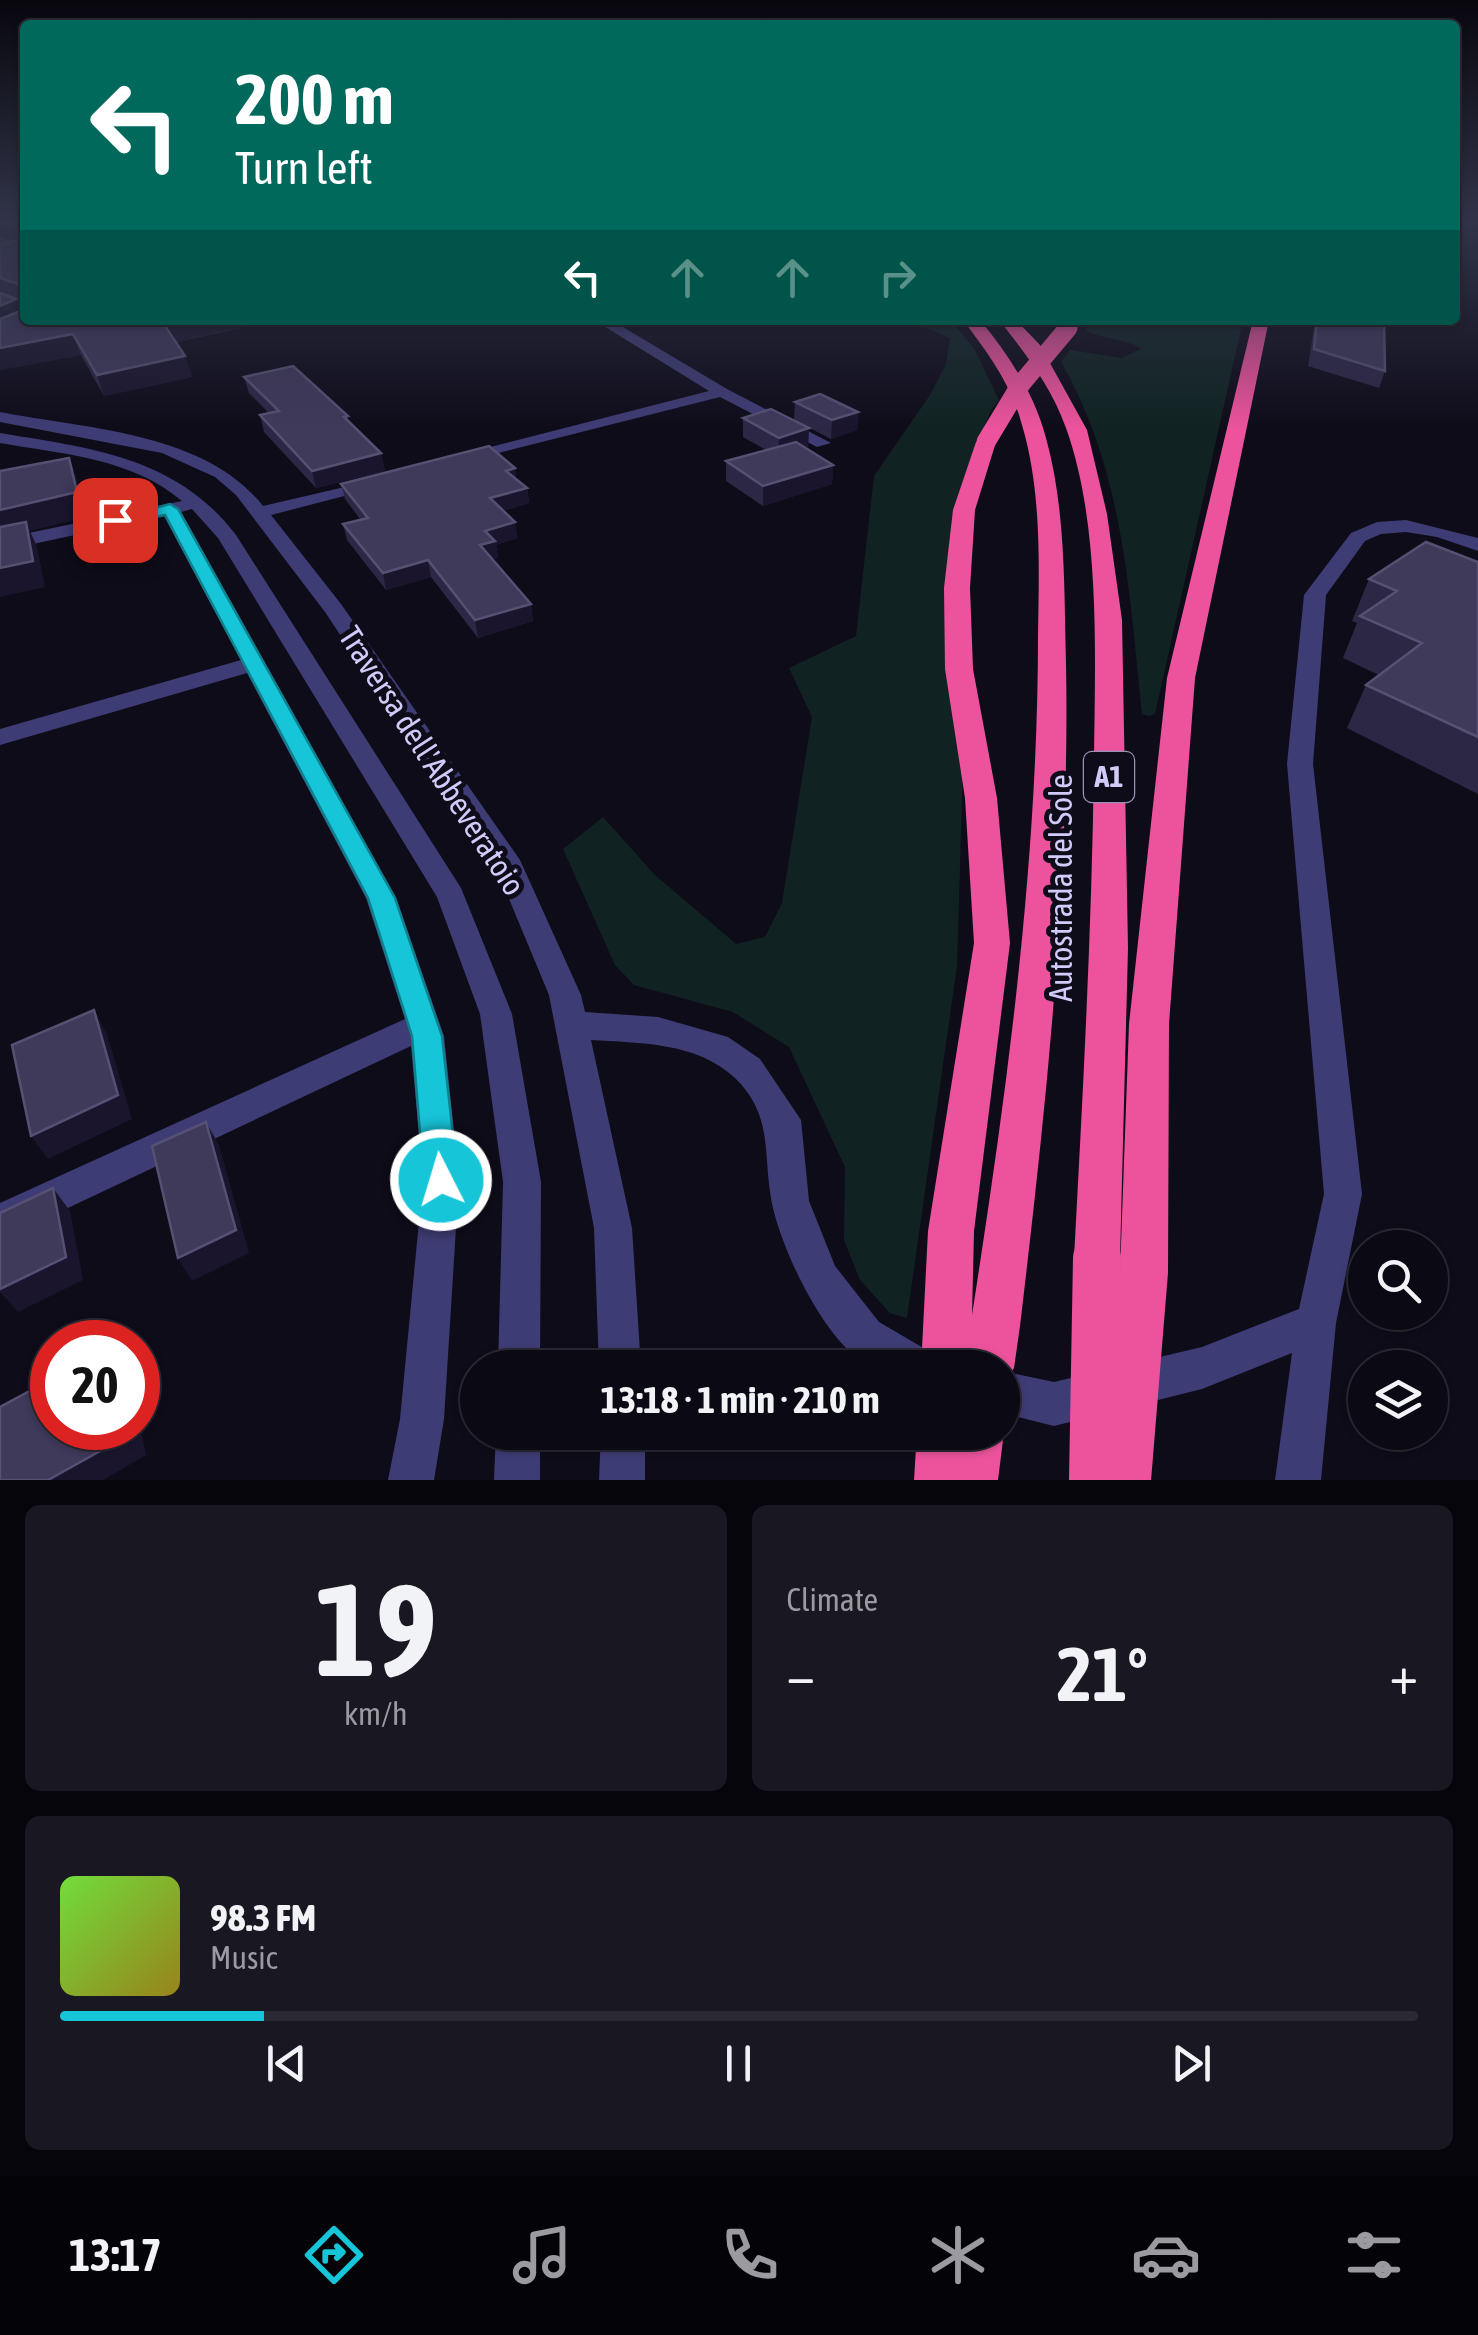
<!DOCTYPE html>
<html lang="en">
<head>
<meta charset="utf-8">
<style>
  body { margin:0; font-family:"Asap Condensed",sans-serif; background:#191722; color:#f1f3f6; height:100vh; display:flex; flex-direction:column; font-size:38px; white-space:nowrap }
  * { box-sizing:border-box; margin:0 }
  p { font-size:32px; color:#9a9aa0 }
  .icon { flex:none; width:55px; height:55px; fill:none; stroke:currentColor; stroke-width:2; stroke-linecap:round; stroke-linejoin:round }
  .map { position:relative; height:1480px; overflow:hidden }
  .sheet { display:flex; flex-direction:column; gap:25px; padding:25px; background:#06050b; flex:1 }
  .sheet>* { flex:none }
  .banner { position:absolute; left:20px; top:20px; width:1440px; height:305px; border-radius:10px; box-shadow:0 2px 8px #0004,0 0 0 2px #2b2a34; background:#00695c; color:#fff; overflow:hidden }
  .buttons { position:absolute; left:1348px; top:1230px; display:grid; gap:20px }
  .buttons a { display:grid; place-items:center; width:100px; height:100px; border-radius:50%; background:#0b0914; box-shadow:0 2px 8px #0004,0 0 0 2px #2b2a34; font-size:50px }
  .speed { position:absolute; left:30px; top:1320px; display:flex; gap:20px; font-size:50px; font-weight:700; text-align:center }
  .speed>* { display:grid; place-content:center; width:130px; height:130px; border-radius:50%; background:#0b0914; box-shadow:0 2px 8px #0004,0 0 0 2px #2b2a34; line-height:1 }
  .speed .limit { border:15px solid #d22; background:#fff; color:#111 }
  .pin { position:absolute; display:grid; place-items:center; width:85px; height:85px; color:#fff; margin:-42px; border-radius:20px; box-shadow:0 5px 15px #0006 }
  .me { position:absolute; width:110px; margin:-55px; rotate:355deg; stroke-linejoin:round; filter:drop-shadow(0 0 8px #0008) }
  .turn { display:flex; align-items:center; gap:35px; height:210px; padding:0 50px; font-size:45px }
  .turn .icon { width:130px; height:130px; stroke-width:2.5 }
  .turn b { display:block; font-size:70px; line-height:85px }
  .lanes { display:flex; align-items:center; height:95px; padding:0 50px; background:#0003; justify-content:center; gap:50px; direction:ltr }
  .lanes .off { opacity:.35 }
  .big { font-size:75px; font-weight:700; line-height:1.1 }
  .sheet .card { flex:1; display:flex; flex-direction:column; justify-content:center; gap:15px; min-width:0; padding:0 35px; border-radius:15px; background:#191722 }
  .sheet .dial { align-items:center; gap:0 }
  .dial b { font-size:130px; line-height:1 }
  .song { display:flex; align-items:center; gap:30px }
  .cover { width:120px; height:120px; border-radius:15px; background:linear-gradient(135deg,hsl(100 70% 55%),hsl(50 70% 35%)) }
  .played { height:10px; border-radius:5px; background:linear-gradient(90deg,#17c5d9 15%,#2b2a34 15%) }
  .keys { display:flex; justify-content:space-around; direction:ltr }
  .heat { display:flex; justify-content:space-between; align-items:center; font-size:55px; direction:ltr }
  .sheet .tiles { flex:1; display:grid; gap:25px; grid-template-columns:1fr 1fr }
  .card:last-child { grid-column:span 2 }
  .trip { position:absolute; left:460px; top:1350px; width:560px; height:100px; border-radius:50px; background:#0b0914; box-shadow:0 2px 8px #0004,0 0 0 2px #2b2a34; font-weight:700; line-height:100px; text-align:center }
  .tabs { display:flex; height:160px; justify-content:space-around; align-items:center; background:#040408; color:#9a9aa0 }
  .tabs .icon { width:70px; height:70px }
  .tabs .active { color:#17c5d9 }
  .tabs b { font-size:45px; color:#f1f3f6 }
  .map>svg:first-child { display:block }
</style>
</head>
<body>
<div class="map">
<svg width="1478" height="1480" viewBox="0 0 1478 1480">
  <rect width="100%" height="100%" fill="#0f0c1a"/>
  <!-- green -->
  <g fill="#102322">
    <path d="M907,320H951L975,350L999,400L991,410L972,462L957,966L907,1318L890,1313L860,1280L844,1240L845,1167L789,1047L733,1012L634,985L615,965L563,849L603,817L655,875L736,944L765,937L782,903L812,717L789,668L856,636L874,476L930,395L946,364L950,338Z"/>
    <path d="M1097,320H1243L1155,714L1149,716L1142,714C1129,592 1124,471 1061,362L1070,350L1122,358L1141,349C1126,338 1103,340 1085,330Z"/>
  </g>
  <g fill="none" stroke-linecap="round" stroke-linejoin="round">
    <!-- minor -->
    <g fill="#3e3c74" fill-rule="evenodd">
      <path d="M0,237L25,247V253L0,262V254L11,250L0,244Z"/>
      <path d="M0,297L25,306V315L0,306Z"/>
      <path d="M594,320H611L727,389L831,443L817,447L720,397L459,463V455L709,391Z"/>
      <path d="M0,412C87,429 205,432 263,506L379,479V487L271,515L341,604L520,860L581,995L585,1012L658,1017L728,1037L760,1059L801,1120L809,1201L835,1266L879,1322L932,1353L938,1368C919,1368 895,1372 877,1368C829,1356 778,1243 771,1198C763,1152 773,1115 735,1078C697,1042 639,1043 591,1040L632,1228L641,1368H599L594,1228L549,995L497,870L325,612L236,495L215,477L162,453L0,422Z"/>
      <path d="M0,433C90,448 177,457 236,535L461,888L512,1014L541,1182L540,1368H498L503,1182L480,1014L437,897L218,538L192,509L181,512L396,898L444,1036L459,1180L444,1419L434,1480H388L400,1419L423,1180L411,1046L0,1240V1203L405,1019L366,898L247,673L0,745V729L241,660L164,516L0,551V539L182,501C131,458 63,454 0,443Z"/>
      <path d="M1406,520L1478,538V551L1437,537L1406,532L1381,534L1365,541L1326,595L1313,764L1362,1194L1336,1323L1321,1480H1275L1292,1353L1202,1389L1054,1426L1002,1413V1371L1054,1382L1202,1347L1299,1309L1324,1194L1287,764L1304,595L1351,533L1377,522Z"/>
      <path d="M496,1432H540V1480H494Z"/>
      <path d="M601,1432H645V1480H599Z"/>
    </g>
    <!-- highway -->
    <g fill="#ec539c" fill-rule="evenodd">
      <path d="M963,320H980C1009,355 1034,393 1046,438C1066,510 1064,589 1066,663C1070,884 1046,1107 1020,1326L1014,1368L1002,1388V1368H921L928,1231L974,943L965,798L945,669L944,588L953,510L976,442L986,436L996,442L975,510L970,588L973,669L997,798L1010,943L974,1231L972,1315C1007,1091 1038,863 1038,636C1039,566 1042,492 1022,425C1011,384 988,353 963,320Z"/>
      <path d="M999,320H1016L1040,345L1087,430L1107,514L1122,620L1128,948L1120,1258L1114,1274L1097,1281L1080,1274L1074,1258C1083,1091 1092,926 1094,759C1095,657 1101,525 1066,428C1051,386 1026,354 999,320Z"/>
      <path d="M1253,320H1269L1195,678L1169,1024L1168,1272L1161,1289L1144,1296L1127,1289L1120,1272L1129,1024L1167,678Z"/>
      <path d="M1002,1428L1004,1432L998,1480H914L917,1432H1002Z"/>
    </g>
    <!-- highway-bridge-far1 -->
    <path stroke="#ec539c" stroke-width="19" d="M986,442L1021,384L1068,328"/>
    <!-- highway-bridge -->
    <g stroke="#ec539c" stroke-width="48">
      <path d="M1093,1480L1097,1258"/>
      <path d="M1127,1480L1144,1272"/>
    </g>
  </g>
  <!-- wall -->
  <g fill="#2d2746">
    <path d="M25,232V309L22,302L16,300L25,320H279L176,342L192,377L104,396L81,355L0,370V244L20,239Z"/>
    <path d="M1315,320H1384L1385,371L1379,388L1308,366Z"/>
    <path d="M244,377L350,423L381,453L385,471L316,488L264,432L260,415L269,413L249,393Z"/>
    <path d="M795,402L858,412L857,430L831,439L794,420Z"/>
    <path d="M743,418L809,428L808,447L805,448L833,465L832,484L763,506L726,481V461L766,450L743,437Z"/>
    <path d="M515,468L516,479L527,488L529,503L503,511L515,522L517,538L496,545L498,558L492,559L531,604L533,621L478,638L431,577L386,590L347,540L343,524L360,519L345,499L341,484Z"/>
    <path d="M1478,562V794L1347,728L1366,685L1379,675L1343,658L1357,623L1352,621L1369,579Z"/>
  </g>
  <!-- shaded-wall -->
  <g fill="#1a152d">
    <path d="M16,299L23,318L0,329V306Z"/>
    <path d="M178,320H279L169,343L163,323Z"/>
    <path d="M73,334L81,355L0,370V348Z"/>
    <path d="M185,356L192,377L104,396L97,375Z"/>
    <path d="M858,412L857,430L831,439L832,420Z"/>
    <path d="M809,428L808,447L778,457L779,438Z"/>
    <path d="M381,453L385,471L316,488L312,471Z"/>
    <path d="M69,458L78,482L87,517L30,531L37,547L45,587L0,597V510Z"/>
    <path d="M833,465L832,484L763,506V486Z"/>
    <path d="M515,468L517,484L506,471Z"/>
    <path d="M527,488L529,503L492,514L490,498Z"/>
    <path d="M515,522L517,538L496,545L498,558L483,562L480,545L485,531Z"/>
    <path d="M428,560L431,577L386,590L383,573Z"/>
    <path d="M531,604L533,621L478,638L475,620Z"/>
    <path d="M94,1010L107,1034L132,1119L48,1159L31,1136Z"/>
    <path d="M206,1122L219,1145L249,1253L192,1281L178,1258Z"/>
    <path d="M53,1188L70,1211L83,1280L18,1312L0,1292V1289Z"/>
    <path d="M138,1417L146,1455L103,1480H48L127,1428H138Z"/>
  </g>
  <!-- building -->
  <g fill="#3f395a" stroke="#565073" stroke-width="2.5">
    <path d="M22,232H25V297H20L21,285L0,278V245L20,239Z"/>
    <path d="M0,293L16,299L0,306Z"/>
    <path d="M25,309V320H178L163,323L185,356L97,375L73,334L0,348V319Z"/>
    <path d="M1317,320H1384L1385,371L1314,349Z"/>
    <path d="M293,366L348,416L344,417L381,453L312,471L260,415L279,411L244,377Z"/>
    <path d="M820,394L858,412L832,420L795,402Z"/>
    <path d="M771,409L809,428L779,438L743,418Z"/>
    <path d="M796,442L833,465L763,486L726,461Z"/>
    <path d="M489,446L515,468L506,471L527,488L490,498L515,522L485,531L495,541L480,545L531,604L475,620L428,560L383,573L343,524L368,518L341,484Z"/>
    <path d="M69,458L77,492L0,510V471Z"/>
    <path d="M26,522L33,561L0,568V527Z"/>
    <path d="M1426,542L1478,562V737L1366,685L1422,643L1360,616L1397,591L1369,579Z"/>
    <path d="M94,1010L118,1095L31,1136L12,1045Z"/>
    <path d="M206,1122L236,1230L178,1258L152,1146Z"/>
    <path d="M53,1188L66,1257L0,1289V1213Z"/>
    <path d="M52,1379V1428H127L129,1435L48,1480H0V1407Z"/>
  </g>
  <!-- sky -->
  <linearGradient id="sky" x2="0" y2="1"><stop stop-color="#08070e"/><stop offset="0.52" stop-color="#313449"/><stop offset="1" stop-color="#313449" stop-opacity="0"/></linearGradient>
  <rect width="1478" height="428" fill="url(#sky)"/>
  <!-- route -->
  <path fill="#17c5d9" stroke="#0f808d" stroke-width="2.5" d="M170,504L178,509L395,898L442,1036L458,1180L453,1191L441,1196L429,1191L424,1180L412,1036L368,898L165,515L115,526L107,520Z"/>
  <g text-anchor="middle" stroke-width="10" stroke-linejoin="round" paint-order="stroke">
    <!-- shield labels -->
    <rect fill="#0f0c1a" stroke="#9692b6" stroke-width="2.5" x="1084" y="752" width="50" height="50" rx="8"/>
    <g font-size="30" font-weight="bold" fill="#d0cbf9">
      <text x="1109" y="787">A1</text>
    </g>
    <!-- street labels -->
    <g font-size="32" fill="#d0cbf9" stroke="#0f0c1a">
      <text transform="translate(432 761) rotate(57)" y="11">Traversa dell'Abbeveratoio</text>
      <text transform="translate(1061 888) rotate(-90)" y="11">Autostrada del Sole</text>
    </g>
  </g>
</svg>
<div class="buttons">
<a><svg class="icon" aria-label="search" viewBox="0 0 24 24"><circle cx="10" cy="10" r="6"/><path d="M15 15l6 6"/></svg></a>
<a><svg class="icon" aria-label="layers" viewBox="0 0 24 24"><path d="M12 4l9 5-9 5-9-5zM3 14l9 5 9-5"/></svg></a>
</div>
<div class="speed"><div class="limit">20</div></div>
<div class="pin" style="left:115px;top:520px;background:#d93025"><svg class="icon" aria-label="arrive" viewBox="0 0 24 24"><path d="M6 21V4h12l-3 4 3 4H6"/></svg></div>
<svg class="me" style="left:441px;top:1180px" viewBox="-20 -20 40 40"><circle r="17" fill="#17c5d9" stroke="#fff" stroke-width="3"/><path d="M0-11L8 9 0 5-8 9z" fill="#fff"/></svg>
<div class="trip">13:18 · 1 min · 210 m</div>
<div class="banner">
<div class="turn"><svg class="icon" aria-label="left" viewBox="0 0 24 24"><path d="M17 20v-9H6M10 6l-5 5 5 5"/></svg><div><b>200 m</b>Turn left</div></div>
<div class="lanes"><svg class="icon" aria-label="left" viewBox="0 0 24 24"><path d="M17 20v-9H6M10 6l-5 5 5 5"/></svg><svg class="icon off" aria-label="ahead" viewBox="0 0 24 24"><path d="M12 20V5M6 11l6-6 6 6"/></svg><svg class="icon off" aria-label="ahead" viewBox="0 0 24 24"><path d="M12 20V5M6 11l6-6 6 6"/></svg><svg class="icon off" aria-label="right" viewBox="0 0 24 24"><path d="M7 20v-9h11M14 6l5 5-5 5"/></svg></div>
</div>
</div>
<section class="sheet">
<div class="tiles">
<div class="card dial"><b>19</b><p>km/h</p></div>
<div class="card"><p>Climate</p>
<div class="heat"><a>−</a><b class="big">21°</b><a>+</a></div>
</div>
<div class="card">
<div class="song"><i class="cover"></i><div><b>98.3 FM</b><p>Music</p></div></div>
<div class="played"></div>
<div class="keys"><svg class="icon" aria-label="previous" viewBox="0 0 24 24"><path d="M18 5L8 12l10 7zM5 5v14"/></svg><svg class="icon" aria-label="pause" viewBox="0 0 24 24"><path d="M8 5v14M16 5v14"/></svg><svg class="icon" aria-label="next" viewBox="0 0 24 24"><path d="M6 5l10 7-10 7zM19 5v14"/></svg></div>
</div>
</div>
</section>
<nav class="tabs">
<b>13:17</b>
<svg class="icon active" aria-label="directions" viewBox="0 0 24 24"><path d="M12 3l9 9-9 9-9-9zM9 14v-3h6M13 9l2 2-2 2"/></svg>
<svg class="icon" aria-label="music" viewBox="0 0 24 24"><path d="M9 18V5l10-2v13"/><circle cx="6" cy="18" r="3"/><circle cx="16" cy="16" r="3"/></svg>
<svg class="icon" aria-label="phone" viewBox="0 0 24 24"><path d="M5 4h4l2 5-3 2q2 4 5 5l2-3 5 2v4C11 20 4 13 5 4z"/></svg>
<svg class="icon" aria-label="climate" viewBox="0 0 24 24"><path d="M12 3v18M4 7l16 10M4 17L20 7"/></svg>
<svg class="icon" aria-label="car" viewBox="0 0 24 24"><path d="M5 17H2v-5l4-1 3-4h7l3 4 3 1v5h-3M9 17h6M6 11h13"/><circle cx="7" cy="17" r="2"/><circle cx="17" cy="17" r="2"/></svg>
<svg class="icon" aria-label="filters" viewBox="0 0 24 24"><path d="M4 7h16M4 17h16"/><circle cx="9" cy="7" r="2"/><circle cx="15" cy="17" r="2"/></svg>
</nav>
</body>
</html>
